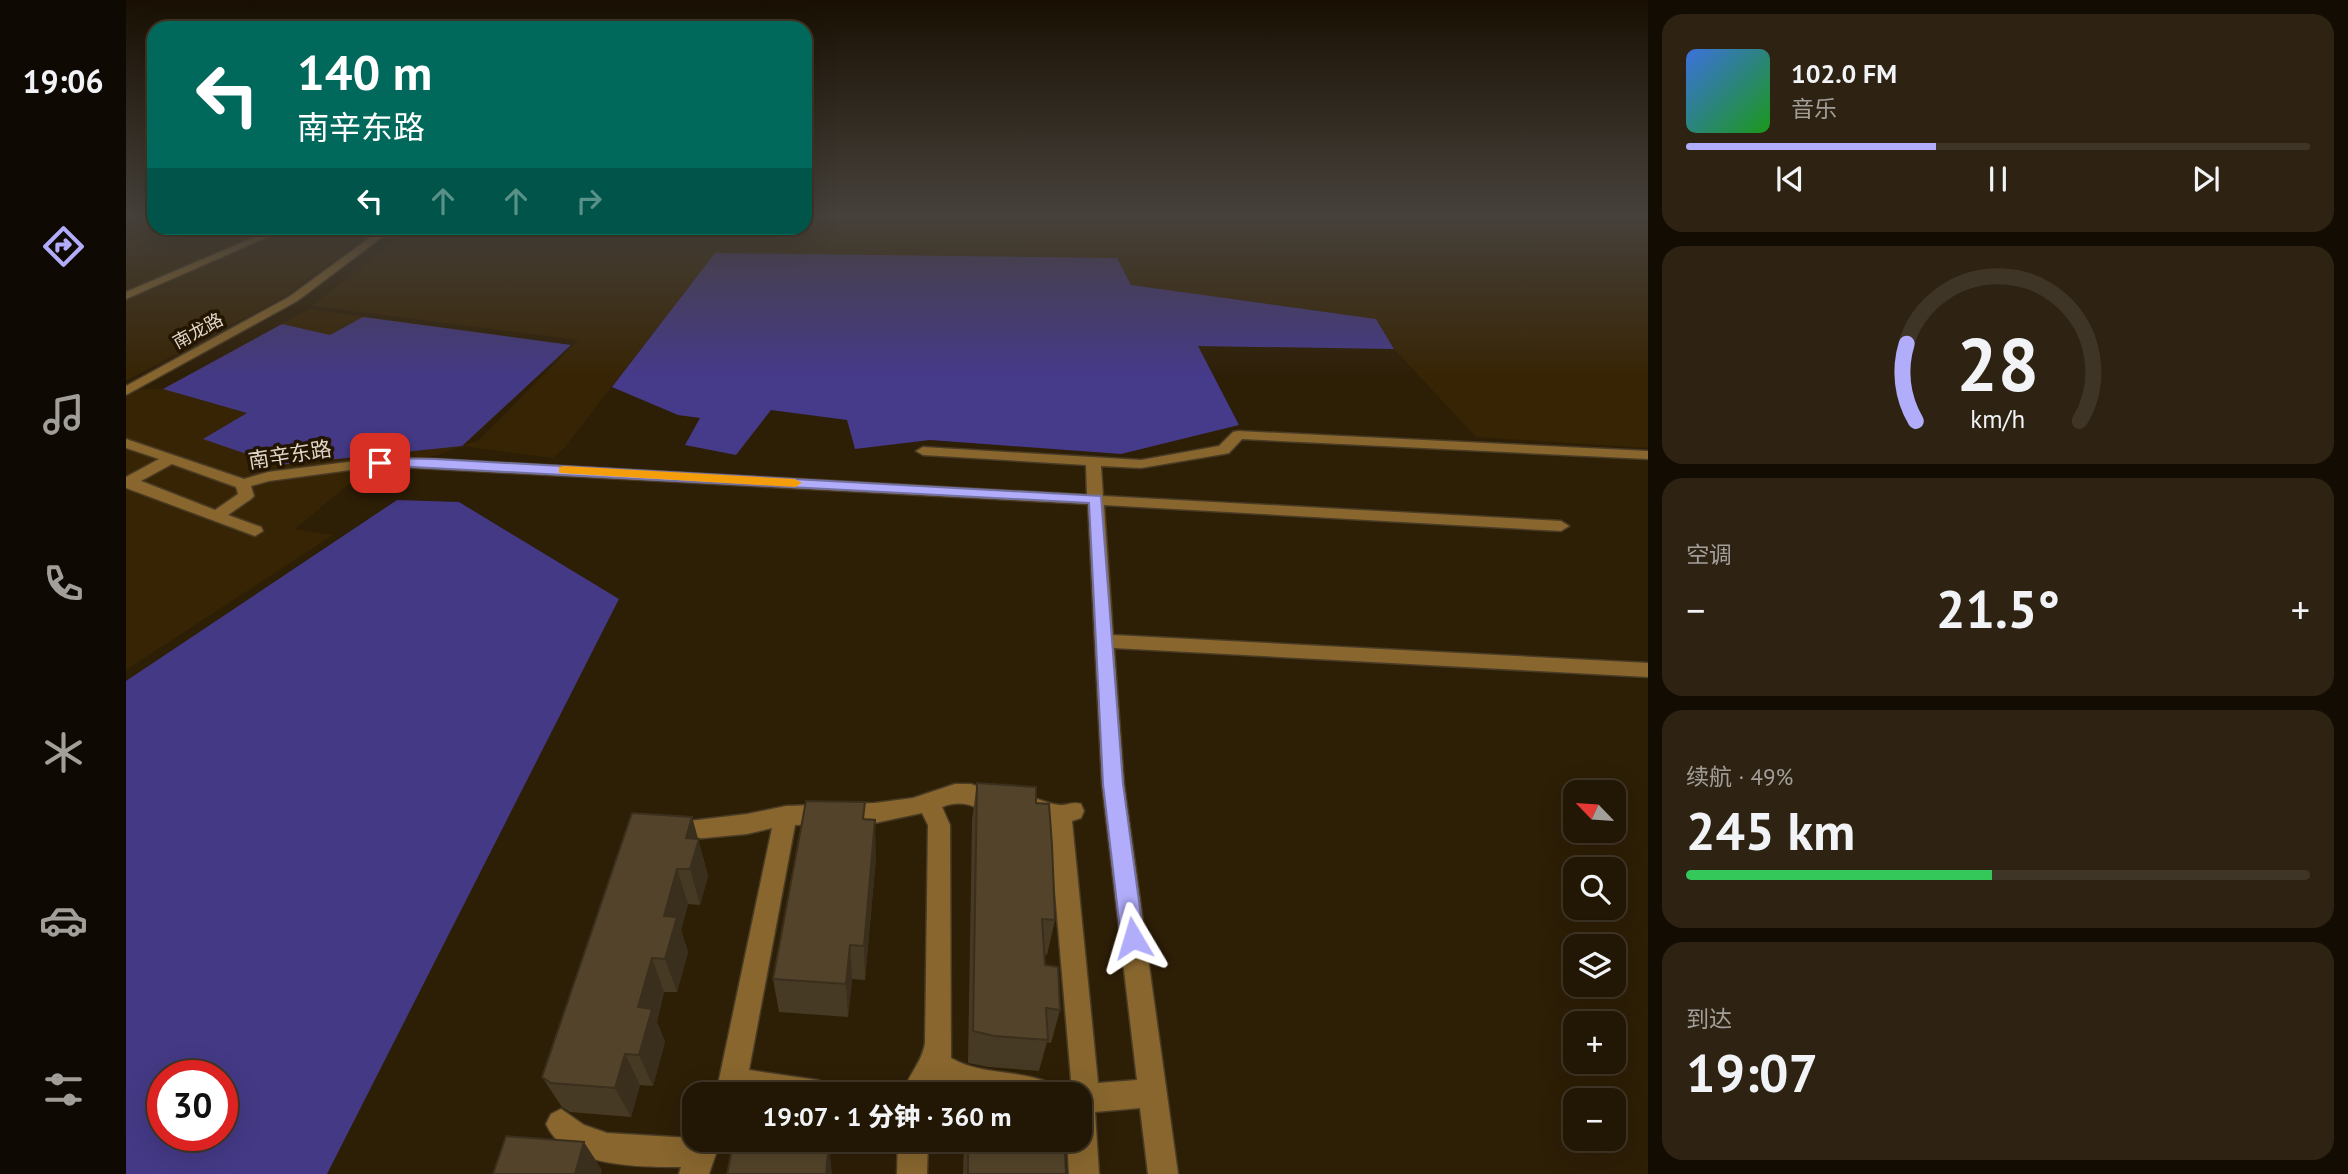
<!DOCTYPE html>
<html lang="zh">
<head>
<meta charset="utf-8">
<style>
  body { margin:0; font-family:"PT Sans","Noto Sans SC",sans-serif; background:#2e2313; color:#f1f3f6; height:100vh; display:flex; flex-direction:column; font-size:26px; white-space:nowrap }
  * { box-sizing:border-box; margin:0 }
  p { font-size:23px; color:#a29f9a }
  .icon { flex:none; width:38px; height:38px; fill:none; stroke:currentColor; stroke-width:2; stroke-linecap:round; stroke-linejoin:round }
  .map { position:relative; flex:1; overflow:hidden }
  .panel { display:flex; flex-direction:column; gap:14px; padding:14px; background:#130c02; width:700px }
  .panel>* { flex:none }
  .top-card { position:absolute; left:21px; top:21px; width:665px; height:214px; border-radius:21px; box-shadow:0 7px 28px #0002,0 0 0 2px #3f3526; background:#00695c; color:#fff; overflow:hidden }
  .needle { width:46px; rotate:295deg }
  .fabs { position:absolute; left:1437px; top:780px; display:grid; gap:14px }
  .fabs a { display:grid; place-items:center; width:63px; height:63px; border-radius:14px; background:#221604; box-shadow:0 7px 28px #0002,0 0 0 2px #3f3526; font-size:35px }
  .speed { position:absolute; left:21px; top:1060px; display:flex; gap:14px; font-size:35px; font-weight:700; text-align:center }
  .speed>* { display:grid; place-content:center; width:91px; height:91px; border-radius:50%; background:#221604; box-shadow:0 7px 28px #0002,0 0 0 2px #3f3526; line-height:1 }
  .speed .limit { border:10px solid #d22; background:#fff; color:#111 }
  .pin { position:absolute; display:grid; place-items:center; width:60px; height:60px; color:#fff; margin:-30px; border-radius:14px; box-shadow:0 4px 10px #0006 }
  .me { position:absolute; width:77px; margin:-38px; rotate:353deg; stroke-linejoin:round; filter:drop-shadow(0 0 5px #0008) }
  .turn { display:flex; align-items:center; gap:24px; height:147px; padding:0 35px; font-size:32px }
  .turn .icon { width:91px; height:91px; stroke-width:2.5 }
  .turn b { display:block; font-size:49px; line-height:60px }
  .lanes { display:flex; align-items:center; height:66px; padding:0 35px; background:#0003; justify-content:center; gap:35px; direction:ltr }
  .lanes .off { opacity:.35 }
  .big { font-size:52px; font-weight:800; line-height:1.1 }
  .panel .tile { flex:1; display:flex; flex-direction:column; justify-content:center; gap:10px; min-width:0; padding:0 24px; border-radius:21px; background:#2e2313 }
  .panel .dial { align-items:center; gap:0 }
  .dial svg { height:182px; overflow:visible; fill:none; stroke:#3f3526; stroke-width:7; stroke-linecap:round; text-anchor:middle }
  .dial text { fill:#f1f3f6; stroke:none }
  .song { display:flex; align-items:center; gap:21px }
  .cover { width:84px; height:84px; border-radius:10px; background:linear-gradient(135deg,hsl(220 70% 55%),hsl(120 70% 35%)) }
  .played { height:7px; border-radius:4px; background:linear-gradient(90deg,#b1adfa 40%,#3f3526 40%) }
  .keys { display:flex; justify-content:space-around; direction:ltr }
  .heat { display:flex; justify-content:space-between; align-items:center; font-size:38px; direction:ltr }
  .charge { height:10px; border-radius:5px; background:linear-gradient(90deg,#34c759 49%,#3f3526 0) }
  .trip { position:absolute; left:556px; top:1082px; width:410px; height:70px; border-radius:21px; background:#221604; box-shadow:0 7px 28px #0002,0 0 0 2px #3f3526; font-weight:800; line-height:70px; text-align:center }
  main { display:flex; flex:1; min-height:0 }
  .menu { display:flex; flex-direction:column; width:126px; justify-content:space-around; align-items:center; background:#0e0902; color:#a29f9a }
  .menu .icon { width:49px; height:49px }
  .menu .selected { color:#b1adfa }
  .menu b { font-size:32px; color:#f1f3f6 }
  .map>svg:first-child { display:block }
</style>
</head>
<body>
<main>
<nav class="menu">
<b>19:06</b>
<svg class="icon selected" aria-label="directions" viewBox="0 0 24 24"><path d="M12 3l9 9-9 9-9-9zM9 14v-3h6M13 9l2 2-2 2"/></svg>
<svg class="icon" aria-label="music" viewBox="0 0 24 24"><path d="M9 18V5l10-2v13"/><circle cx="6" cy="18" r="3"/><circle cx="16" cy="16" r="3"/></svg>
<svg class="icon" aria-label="phone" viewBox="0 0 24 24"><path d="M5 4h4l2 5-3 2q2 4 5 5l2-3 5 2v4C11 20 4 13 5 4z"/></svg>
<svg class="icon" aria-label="climate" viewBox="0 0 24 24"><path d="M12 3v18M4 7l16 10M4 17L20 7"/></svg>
<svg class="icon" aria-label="car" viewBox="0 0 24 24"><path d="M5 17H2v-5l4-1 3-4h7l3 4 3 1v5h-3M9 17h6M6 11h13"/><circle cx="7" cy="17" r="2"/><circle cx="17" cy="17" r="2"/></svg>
<svg class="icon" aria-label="filters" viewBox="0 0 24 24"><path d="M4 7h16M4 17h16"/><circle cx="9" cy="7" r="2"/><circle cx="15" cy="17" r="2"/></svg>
</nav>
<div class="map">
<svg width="1522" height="1174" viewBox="0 0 1522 1174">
  <rect width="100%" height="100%" fill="#2d1e06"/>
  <!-- built -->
  <g fill="#372404">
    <path d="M0,214H28V228H252L156,298L0,381Z"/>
    <path d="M679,214H1522V448L1350,437L1268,349L1250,319L1005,285L991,258L589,253L439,447L427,458L336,446L312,455L234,475L169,529L207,535L0,670V396L15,389H37L183,309L445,345L338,445L352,441L452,340L186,306L284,228H679Z"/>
  </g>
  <!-- green -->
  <g fill="#443985" fill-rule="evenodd">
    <path d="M237,317L445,345L336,446L153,465L77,439L121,413L37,389L156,324L204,335Z"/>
    <path d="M271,500L333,502L493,599L201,1174H0V681ZM96,1076V1136H37V1076Z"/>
  </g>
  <!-- forest -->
  <path fill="#463a8b" d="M589,253L991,258L1005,285L1250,319L1268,349L1072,346L1113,425L995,454L804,440L729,449L721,420L645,410L610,455L559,445L574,418L552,415L486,387Z"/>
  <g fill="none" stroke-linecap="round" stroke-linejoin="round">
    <defs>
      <g id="minor">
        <path d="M679,214H722L723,215L718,218L679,217Z"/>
        <path d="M150,228H162L0,299V292Z"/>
        <path d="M257,228H268L171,301L0,395V386L163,297Z"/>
        <path d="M1112,431L1522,451V459L1116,439L1103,453L1098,454L1015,468L975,466L977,496L1435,521L1443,526L1435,531L978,505L987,635L1522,663V677L988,648L998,784L1052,1174H1022L1014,1108L969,1112L973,1174H943L941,1139H954V1094H941L945,1079L923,822L894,813L891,806L894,799C908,794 919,804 933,805C942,806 946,801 955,804L958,811L955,818L946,821L972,1083L1011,1080L976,784L962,504L254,466L143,481L125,486L128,496L125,499L102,515L135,527L137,531L129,536L0,488V477L33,459L0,448V439L118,479L142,472L254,458L309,459L961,495L960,465L797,455L790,451L797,447L1015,460L1093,446L1107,432ZM46,464L110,487L112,494L89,510L15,481Z"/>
        <path d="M829,784H845L879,797L882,804L879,811C855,819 849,795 816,807L824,825L825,1058C856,1076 893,1069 926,1084L930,1094H842L813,1082L805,1094H777C782,1074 796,1063 799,1043L802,825L796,813L749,823L669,825L623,1070L691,1080L701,1084L705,1094H590L646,828L621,834L546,841L538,838L535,831L538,824L621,814L660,806L749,803L787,798Z"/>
        <path d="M435,1109L458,1125L481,1133L565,1138L569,1130V1139H595L583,1174H553L555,1167C515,1167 439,1168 420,1124L425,1114Z"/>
        <path d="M772,1139H802L801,1174H771Z"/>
      </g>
    </defs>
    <!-- minor casing -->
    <use href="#minor" stroke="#493b25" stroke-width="3"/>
    <!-- minor -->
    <use href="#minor" fill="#88662e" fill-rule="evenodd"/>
  </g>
  <!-- wall -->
  <g fill="#473a24">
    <path d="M851,783L910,803L929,920L921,955L918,954L919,965L934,1010L925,1043L921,1042L913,1071L862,1067L842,1063L846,820Z"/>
    <path d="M566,817L582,876L574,905L562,904L555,930L562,952L551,992H538L531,1022L539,1042L527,1086L514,1085L505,1117L444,1112L436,1107L416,1077Z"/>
    <path d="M739,820L750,857L739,980L726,979L722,1017L653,1012L647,979Z"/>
    <path d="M838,1139H938L940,1174H837Z"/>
  </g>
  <!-- shaded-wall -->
  <g fill="#3a2f1d">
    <path d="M566,817L582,876L574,905L564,869L560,838Z"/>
    <path d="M749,820L750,857L739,980L738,946Z"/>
    <path d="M551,869L562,904L555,930L562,952L551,992L539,959L538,916Z"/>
    <path d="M724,945L726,979L722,1017L720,984Z"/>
    <path d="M526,958L538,992L531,1022L539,1042L527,1086L513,1055L512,1007Z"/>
    <path d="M499,1054L514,1085L505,1117L489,1088Z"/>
    <path d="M687,1139H695L691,1169Z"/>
    <path d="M458,1142L476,1170L475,1174H449Z"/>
    <path d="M703,1144L706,1174H700Z"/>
  </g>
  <!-- building -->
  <g fill="#53432a" stroke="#3a2f1d" stroke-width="2">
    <path d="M851,783L910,787V803L923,804L926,845L929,920L916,919L919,965L932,967L934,1010L920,1008L922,1040L868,1036L847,1031Z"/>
    <path d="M680,801L739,802L737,819L749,820L738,946L724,945L720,984L647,979Z"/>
    <path d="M506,813L566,817L560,838L573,839L564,869H551L538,916L551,917L539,959L526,958L512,1007L526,1009L513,1055L499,1054L489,1088L425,1083L416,1077Z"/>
    <path d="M843,1084L920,1090V1094H843Z"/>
    <path d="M617,1090L665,1094H617Z"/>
    <path d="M380,1136L458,1142L449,1174H367Z"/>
    <path d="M608,1139H687V1141L703,1144L700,1174H601Z"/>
    <path d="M842,1139H938L940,1174H842Z"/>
  </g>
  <!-- sky -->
  <linearGradient id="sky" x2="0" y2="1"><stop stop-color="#191003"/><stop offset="0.57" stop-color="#46413b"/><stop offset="1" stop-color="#46413b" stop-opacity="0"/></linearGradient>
  <rect width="1522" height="378" fill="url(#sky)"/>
  <!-- route -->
  <path fill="#b1adfa" stroke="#7370a2" stroke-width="2" d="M254,458L309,459L975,496L997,784L1018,938L1015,946L1007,949L999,946L995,938L977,784L963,503L250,465V460Z"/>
  <!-- slow -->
  <path fill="#f59e0b" d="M438,466L669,479L676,483L669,487L433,473V467Z"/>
  <g text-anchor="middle" stroke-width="7" stroke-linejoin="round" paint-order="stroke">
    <!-- far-street labels -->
    <g font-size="18" fill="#dfd5c7" stroke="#231500">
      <text transform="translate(72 331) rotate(-29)" y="6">南龙路</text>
    </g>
    <!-- street labels -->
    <g font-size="21" fill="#dfd5c7" stroke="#231500">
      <text transform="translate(164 455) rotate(-9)" y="7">南辛东路</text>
    </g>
  </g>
</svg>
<div class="fabs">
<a><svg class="needle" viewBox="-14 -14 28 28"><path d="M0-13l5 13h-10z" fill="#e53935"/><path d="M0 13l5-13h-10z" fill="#a29f9a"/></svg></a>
<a><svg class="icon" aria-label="search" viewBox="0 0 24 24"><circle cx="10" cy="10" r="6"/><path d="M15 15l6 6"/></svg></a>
<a><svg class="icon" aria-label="layers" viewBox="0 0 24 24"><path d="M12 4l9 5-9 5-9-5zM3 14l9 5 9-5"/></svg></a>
<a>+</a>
<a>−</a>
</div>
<div class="speed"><div class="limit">30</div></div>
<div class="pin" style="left:254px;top:463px;background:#d93025"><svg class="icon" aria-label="arrive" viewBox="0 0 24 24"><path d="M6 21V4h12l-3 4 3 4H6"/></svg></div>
<svg class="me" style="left:1007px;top:938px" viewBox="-20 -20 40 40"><path d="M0-17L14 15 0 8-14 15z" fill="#b1adfa" stroke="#fff" stroke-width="4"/></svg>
<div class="trip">19:07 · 1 分钟 · 360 m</div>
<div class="top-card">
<div class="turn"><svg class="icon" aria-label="left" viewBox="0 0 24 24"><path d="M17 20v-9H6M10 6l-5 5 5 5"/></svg><div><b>140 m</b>南辛东路</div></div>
<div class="lanes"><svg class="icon" aria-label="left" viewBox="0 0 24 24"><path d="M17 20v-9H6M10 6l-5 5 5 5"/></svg><svg class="icon off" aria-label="ahead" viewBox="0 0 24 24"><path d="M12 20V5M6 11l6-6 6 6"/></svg><svg class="icon off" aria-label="ahead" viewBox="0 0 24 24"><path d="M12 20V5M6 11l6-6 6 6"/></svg><svg class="icon off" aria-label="right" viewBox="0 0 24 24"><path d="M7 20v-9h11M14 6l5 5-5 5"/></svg></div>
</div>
</div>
<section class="panel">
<div class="tile">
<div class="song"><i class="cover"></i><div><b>102.0 FM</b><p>音乐</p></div></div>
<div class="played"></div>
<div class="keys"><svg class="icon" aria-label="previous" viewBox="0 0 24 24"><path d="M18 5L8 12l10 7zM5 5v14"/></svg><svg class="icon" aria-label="pause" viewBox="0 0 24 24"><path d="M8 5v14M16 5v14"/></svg><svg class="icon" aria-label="next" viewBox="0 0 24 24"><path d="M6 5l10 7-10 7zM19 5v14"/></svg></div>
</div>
<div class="tile dial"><svg viewBox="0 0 100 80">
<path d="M14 69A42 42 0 1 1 86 69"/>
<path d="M14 69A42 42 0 0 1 10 35" stroke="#b1adfa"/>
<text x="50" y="56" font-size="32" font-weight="700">28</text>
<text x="50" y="72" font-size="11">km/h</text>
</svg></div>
<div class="tile"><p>空调</p>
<div class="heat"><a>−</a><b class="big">21.5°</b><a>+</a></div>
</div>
<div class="tile"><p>续航 · 49%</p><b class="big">245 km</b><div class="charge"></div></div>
<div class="tile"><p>到达</p><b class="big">19:07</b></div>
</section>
</main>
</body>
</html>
